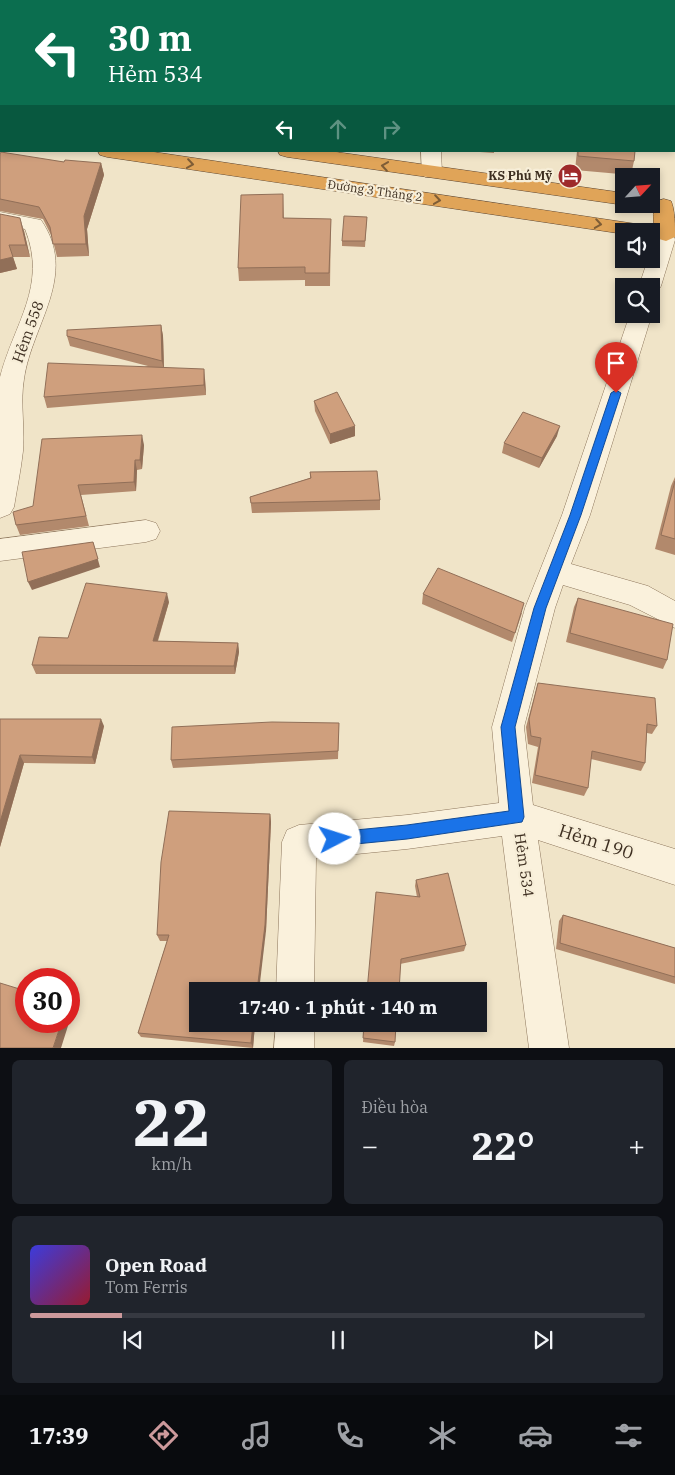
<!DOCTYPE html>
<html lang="vi">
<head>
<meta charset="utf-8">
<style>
  body { margin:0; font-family:"IBM Plex Serif",serif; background:#20242c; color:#f1f3f6; height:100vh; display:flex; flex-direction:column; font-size:19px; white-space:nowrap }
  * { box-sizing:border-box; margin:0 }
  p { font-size:16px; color:#9ea1a6 }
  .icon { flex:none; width:28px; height:28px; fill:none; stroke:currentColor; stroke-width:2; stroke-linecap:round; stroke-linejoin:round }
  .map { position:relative; height:1048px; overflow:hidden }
  .panel { display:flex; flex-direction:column; gap:12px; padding:12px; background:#0d0f14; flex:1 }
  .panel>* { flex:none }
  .banner { position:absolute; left:0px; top:0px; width:675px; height:152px; box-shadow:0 2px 8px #0003; background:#0b6e4f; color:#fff; overflow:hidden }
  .needle { width:32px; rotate:64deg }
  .controls { position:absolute; left:615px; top:168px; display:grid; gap:10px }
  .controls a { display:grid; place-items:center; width:45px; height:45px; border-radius:0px; background:#171b24; box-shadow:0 2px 8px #0003; font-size:25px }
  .speed { position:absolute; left:15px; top:968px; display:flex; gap:10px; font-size:25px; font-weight:700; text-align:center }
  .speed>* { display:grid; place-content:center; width:65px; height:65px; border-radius:50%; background:#171b24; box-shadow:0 2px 8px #0003; line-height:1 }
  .speed .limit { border:8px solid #d22; background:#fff; color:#111 }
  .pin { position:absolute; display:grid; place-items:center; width:42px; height:42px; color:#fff; margin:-51px -21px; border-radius:50% 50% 50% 0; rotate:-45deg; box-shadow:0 0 5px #0007 }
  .pin .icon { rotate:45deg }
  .me { position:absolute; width:55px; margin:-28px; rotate:85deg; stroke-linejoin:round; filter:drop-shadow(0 0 4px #0008) }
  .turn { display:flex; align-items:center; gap:18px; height:105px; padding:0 25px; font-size:22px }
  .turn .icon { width:65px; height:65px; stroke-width:2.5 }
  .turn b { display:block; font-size:35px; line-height:42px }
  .lanes { display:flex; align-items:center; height:48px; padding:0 25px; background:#0003; justify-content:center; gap:25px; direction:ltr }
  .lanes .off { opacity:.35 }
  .big { font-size:38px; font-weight:800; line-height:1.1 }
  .panel .tile { flex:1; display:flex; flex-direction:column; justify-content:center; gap:8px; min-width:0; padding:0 18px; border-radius:8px; background:#20242c }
  .panel .dial { align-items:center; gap:0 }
  .dial b { font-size:65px; line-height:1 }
  .song { display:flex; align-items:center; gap:15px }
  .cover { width:60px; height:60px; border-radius:8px; background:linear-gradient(135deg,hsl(240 70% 55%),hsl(350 70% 35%)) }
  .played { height:5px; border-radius:2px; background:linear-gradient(90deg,#cc999b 15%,#363941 15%) }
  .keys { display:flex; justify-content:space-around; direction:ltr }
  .heat { display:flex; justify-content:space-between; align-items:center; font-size:28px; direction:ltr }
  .panel .tiles { flex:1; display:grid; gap:12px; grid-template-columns:1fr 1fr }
  .tile:last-child { grid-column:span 2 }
  .trip { position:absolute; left:189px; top:982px; width:298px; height:50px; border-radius:0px; background:#171b24; box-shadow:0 2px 8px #0003; font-weight:800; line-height:50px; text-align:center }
  .menu { display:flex; height:80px; justify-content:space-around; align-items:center; background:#090b0e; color:#9ea1a6 }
  .menu .icon { width:35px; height:35px }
  .menu .selected { color:#cc999b }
  .menu b { font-size:22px; color:#f1f3f6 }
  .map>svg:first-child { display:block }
</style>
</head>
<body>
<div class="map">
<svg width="675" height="1048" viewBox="0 0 675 1048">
  <rect width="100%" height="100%" fill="#f0e4c8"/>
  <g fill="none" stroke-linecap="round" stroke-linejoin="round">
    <defs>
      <g id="minor">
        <rect x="190" y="0" width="16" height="1"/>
        <path d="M499,0H550L498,1Z"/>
        <rect x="569" y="0" width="16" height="1"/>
        <path d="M421,151H441L442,173L439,177H425L422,173Z"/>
        <path d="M0,212L41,220C79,275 32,324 24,379C20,403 25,427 23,451C21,470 17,488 14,507L10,514L0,518V377C14,323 48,286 25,229L0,224Z"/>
        <path d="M666,229L673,231L675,240L661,286L658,291L651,293V286H639L648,259H651C651,248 653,239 659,231Z"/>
        <path d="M651,312L652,314L590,515L571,564L648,586L675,601V628L630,605L563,585L555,608L524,727L533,805L675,849V885L538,840L569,1048H529L502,836L407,849L316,858L314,991H276L282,842L287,830L299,825L407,815L499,803L492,727L525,608L562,515L630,314Z"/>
        <path d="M146,520L156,523L160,531L156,539L146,542L0,561V539Z"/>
        <path d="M276,1024H314V1048H274Z"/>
      </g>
      <g id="highway">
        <rect x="0" y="105" width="1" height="10"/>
        <rect x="0" y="129" width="1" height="12"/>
        <path d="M98,151H147L643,225L650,227L653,231L651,234V231H624V234L107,157L100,155Z"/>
        <path d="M278,151H329L624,193V204H629L624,205L287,157L280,155Z"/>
        <path d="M664,199L671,201C675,210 675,226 675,237L666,241L659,239C653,231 651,209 657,201Z"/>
      </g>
    </defs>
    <!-- minor casing -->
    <use href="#minor" stroke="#8d765c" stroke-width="1"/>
    <!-- highway casing -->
    <use href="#highway" stroke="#5b4430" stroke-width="1"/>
    <!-- minor -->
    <use href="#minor" fill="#faf1dc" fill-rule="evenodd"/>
    <!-- highway -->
    <use href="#highway" fill="#e0a458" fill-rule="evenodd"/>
  </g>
  <!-- wall -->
  <g fill="#b2896c">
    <path d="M674,31H675V82V81H674Z"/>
    <path d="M466,151H494V153Z"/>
    <path d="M577,151H635L634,161L631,175L575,170Z"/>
    <path d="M0,154L64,162L101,163L104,175L87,229L89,256L57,257L52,237L43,219L0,211Z"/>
    <path d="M283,194L284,218L331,219L330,286H305V280L239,281L238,268Z"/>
    <path d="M0,214L24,231L30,257H13L17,269L0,273Z"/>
    <path d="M367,217L365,247L342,246V241Z"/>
    <path d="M161,325L163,336L164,367L205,379L206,395L47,408L44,397L148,366L70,346L67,336Z"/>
    <path d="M314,401L355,436L330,444L315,411Z"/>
    <path d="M557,436L539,468L502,453L504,443Z"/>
    <path d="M144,445L142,469L137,470L136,491L81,495L89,526L20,535L16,525L33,506Z"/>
    <path d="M310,472L380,500V510L252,513L250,497L310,478Z"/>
    <path d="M675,477V555L655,549L671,486Z"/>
    <path d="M423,594L522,613L512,642L422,604Z"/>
    <path d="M578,598L667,660L663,669L566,642L574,607Z"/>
    <path d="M169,602L158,641L238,643L239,652L235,674H36L32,665L68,638Z"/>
    <path d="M538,683L657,726L652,734L647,733L645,763L641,771L591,759L588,788L584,796L532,783L538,747L528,744L526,727Z"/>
    <path d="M0,721L104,726L95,764L24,763L0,847Z"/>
    <path d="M339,723L338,759L173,768L171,760Z"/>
    <path d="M270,814L271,822L266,931L198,1024H255L253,1048L141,1037L138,1033L167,941H160L157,935Z"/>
    <path d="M416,880L466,945L464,951L400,964L367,991L417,897L415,886Z"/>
    <path d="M563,915L675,948V984L556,949L559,921Z"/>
    <path d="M364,1024L395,1042L394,1046L363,1042Z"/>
  </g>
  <!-- shaded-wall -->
  <g fill="#916f58">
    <rect x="0" y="33" width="1" height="9"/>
    <path d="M101,163L104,175L87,229L89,256L86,244L84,216Z"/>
    <path d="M20,218L24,231L30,257L26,245Z"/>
    <path d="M13,257L17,269L0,273V260Z"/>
    <path d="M161,325L163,336L164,371L162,361Z"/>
    <path d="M204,369L205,379L206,395L204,385Z"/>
    <path d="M355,426V436L330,444V434Z"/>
    <path d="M560,426L557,436L539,468L542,458Z"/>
    <path d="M142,435L144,445L142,469L140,460Z"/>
    <path d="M135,460L137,470L136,491L134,482Z"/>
    <path d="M93,542L100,567L32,590L28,582Z"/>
    <path d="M167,593L169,602L155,649L153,641Z"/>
    <path d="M238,643L239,652L235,674L234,666Z"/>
    <path d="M101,719L104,726L95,764L92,757Z"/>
    <path d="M20,755L24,763L0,847V822Z"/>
    <path d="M270,814L271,822L266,931L259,991H257Z"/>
    <path d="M69,1005L73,1010L61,1048H53L62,1021H69Z"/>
    <path d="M253,1024H255L253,1048L251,1043Z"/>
  </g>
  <!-- building -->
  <g fill="#cf9f7d" stroke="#916f58">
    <path d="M0,0H122L121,1H1V33H0Z"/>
    <rect x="216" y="0" width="69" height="1"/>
    <rect x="335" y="0" width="67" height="1"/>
    <rect x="674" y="31" width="1" height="38"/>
    <path d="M578,151H635L634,161L578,156Z"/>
    <path d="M1,152L64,162L65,160L101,163L84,216L86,244H53L50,227L39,207L0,199V154Z"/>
    <path d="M283,194V218L331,219L329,273H305V267L238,268L241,195Z"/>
    <path d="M0,214L20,218L26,245H9L13,257L0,260Z"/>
    <path d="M344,216L367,217L365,241H342Z"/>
    <path d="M161,325L162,361L67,336V330Z"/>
    <path d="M48,363L204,369V385L44,397Z"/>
    <path d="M337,392L355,426L330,434L314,401Z"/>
    <path d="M523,412L560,426L542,458L504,443Z"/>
    <path d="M142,435L140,460H135L134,482L78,485L86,516L16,525L13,512L33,506L42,439Z"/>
    <path d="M377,471L380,500L251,503L250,497L311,478L310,472Z"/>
    <path d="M675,481V539L661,535Z"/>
    <path d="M93,542L98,559L28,582L22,552Z"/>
    <path d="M438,568L524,603L515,633L423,594Z"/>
    <path d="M86,583L167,593L153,641L238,643L234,666L32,665L39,637L68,638Z"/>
    <path d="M578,598L673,624L667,660L570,633Z"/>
    <path d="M538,683L655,698L657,726L647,724L645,763L592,751L588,788L535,775L541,738L531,736L529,719Z"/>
    <path d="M0,719H101L92,757L20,755L0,822Z"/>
    <path d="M272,722L339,723L338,751L171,760L172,727Z"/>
    <path d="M169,811L270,814L265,925L257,991H198V1024H253L251,1043L138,1033L169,935H157L161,862Z"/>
    <path d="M448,873L466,945L401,959L399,991H367L376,892L420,897L416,880Z"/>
    <path d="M563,915L675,948V977L560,943Z"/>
    <path d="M0,983L26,991V1021H62L53,1048H0Z"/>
    <path d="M364,1024H396L395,1042L363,1038Z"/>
  </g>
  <!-- one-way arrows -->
  <defs><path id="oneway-chevron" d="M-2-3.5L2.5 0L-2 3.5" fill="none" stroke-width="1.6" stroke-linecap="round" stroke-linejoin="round" transform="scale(1.25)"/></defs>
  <g stroke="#7e5d36">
    <use href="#oneway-chevron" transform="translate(190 164) rotate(8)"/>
    <use href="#oneway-chevron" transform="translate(385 166) rotate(-172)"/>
    <use href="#oneway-chevron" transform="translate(437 200) rotate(8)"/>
    <use href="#oneway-chevron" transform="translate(598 224) rotate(9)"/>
  </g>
  <!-- route -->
  <path fill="#1a73e8" stroke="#114b97" d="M616,390L621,393L581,515L546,608L515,727L524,817L522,822L407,839L335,846L330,844L328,839L330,834L335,832L407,825L509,811L501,727L534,608L570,515L611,393Z"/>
  <!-- icons -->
  <defs>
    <symbol id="hotel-disc" viewBox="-11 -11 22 22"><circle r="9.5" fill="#9e2a2b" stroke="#f7eed8"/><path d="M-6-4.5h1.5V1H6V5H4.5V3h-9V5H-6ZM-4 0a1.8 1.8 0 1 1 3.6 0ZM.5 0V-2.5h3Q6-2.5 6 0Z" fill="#fff"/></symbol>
  </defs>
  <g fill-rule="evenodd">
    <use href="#hotel-disc" x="556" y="162" width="28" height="28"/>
  </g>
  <g text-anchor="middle" stroke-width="4.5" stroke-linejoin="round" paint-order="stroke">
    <!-- far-poi labels -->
    <g font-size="12" font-weight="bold" fill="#3d2e20" stroke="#f7eed8" text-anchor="end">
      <text x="552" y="180">KS Phú Mỹ</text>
    </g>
    <!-- far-street labels -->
    <g font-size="12" fill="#3d2e20" stroke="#f7eed8">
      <text transform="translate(375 191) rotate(8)" y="4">Đường 3 Tháng 2</text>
    </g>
    <!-- street labels -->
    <g font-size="15" fill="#3d2e20" stroke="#f7eed8">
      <text transform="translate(28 332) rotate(-70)" y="5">Hẻm 558</text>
      <text transform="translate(524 865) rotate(82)" y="5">Hẻm 534</text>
    </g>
    <!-- near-street labels -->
    <g font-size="18" fill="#3d2e20" stroke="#f7eed8">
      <text transform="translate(596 842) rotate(18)" y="6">Hẻm 190</text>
    </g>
  </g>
</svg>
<div class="controls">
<a><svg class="needle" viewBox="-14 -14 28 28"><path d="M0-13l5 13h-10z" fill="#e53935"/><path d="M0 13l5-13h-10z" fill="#9ea1a6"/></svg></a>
<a><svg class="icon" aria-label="sound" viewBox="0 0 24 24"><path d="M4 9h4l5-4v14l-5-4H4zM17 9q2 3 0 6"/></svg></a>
<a><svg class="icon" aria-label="search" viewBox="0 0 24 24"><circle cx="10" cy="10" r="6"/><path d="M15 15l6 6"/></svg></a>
</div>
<div class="speed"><div class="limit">30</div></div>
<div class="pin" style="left:616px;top:393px;background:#d93025"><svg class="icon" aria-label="arrive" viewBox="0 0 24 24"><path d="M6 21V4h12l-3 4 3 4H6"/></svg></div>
<svg class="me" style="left:335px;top:839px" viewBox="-20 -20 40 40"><circle r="19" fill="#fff"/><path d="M0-13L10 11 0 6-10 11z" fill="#1a73e8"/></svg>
<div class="trip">17:40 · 1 phút · 140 m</div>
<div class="banner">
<div class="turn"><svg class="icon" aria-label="left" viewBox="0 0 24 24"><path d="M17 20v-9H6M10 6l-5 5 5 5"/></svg><div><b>30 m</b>Hẻm 534</div></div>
<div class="lanes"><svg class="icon" aria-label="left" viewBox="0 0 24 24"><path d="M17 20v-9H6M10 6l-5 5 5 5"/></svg><svg class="icon off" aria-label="ahead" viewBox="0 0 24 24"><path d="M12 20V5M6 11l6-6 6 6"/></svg><svg class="icon off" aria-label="right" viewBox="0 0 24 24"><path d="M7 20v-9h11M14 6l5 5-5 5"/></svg></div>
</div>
</div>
<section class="panel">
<div class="tiles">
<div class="tile dial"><b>22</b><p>km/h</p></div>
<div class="tile"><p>Điều hòa</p>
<div class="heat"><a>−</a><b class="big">22°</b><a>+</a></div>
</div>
<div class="tile">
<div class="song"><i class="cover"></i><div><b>Open Road</b><p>Tom Ferris</p></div></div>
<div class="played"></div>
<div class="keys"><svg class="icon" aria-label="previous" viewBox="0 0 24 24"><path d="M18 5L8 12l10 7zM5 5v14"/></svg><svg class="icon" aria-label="pause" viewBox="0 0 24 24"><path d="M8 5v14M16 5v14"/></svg><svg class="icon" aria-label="next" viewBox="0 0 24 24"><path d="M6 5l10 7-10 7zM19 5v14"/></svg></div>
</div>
</div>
</section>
<nav class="menu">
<b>17:39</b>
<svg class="icon selected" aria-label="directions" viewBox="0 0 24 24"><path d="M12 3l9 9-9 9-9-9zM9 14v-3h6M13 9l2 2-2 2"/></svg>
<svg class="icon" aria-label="music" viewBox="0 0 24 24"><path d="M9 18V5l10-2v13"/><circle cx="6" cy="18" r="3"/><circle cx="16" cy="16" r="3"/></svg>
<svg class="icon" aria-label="phone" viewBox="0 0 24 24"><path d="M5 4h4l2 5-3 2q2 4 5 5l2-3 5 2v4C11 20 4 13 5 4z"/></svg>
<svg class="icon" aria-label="climate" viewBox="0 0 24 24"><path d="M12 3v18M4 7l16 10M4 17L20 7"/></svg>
<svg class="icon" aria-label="car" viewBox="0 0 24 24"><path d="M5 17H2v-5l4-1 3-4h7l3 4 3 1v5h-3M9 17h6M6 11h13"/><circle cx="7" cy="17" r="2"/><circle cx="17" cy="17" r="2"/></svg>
<svg class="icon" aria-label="filters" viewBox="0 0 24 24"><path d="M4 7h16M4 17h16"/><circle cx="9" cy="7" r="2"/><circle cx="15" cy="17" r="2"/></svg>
</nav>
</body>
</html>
